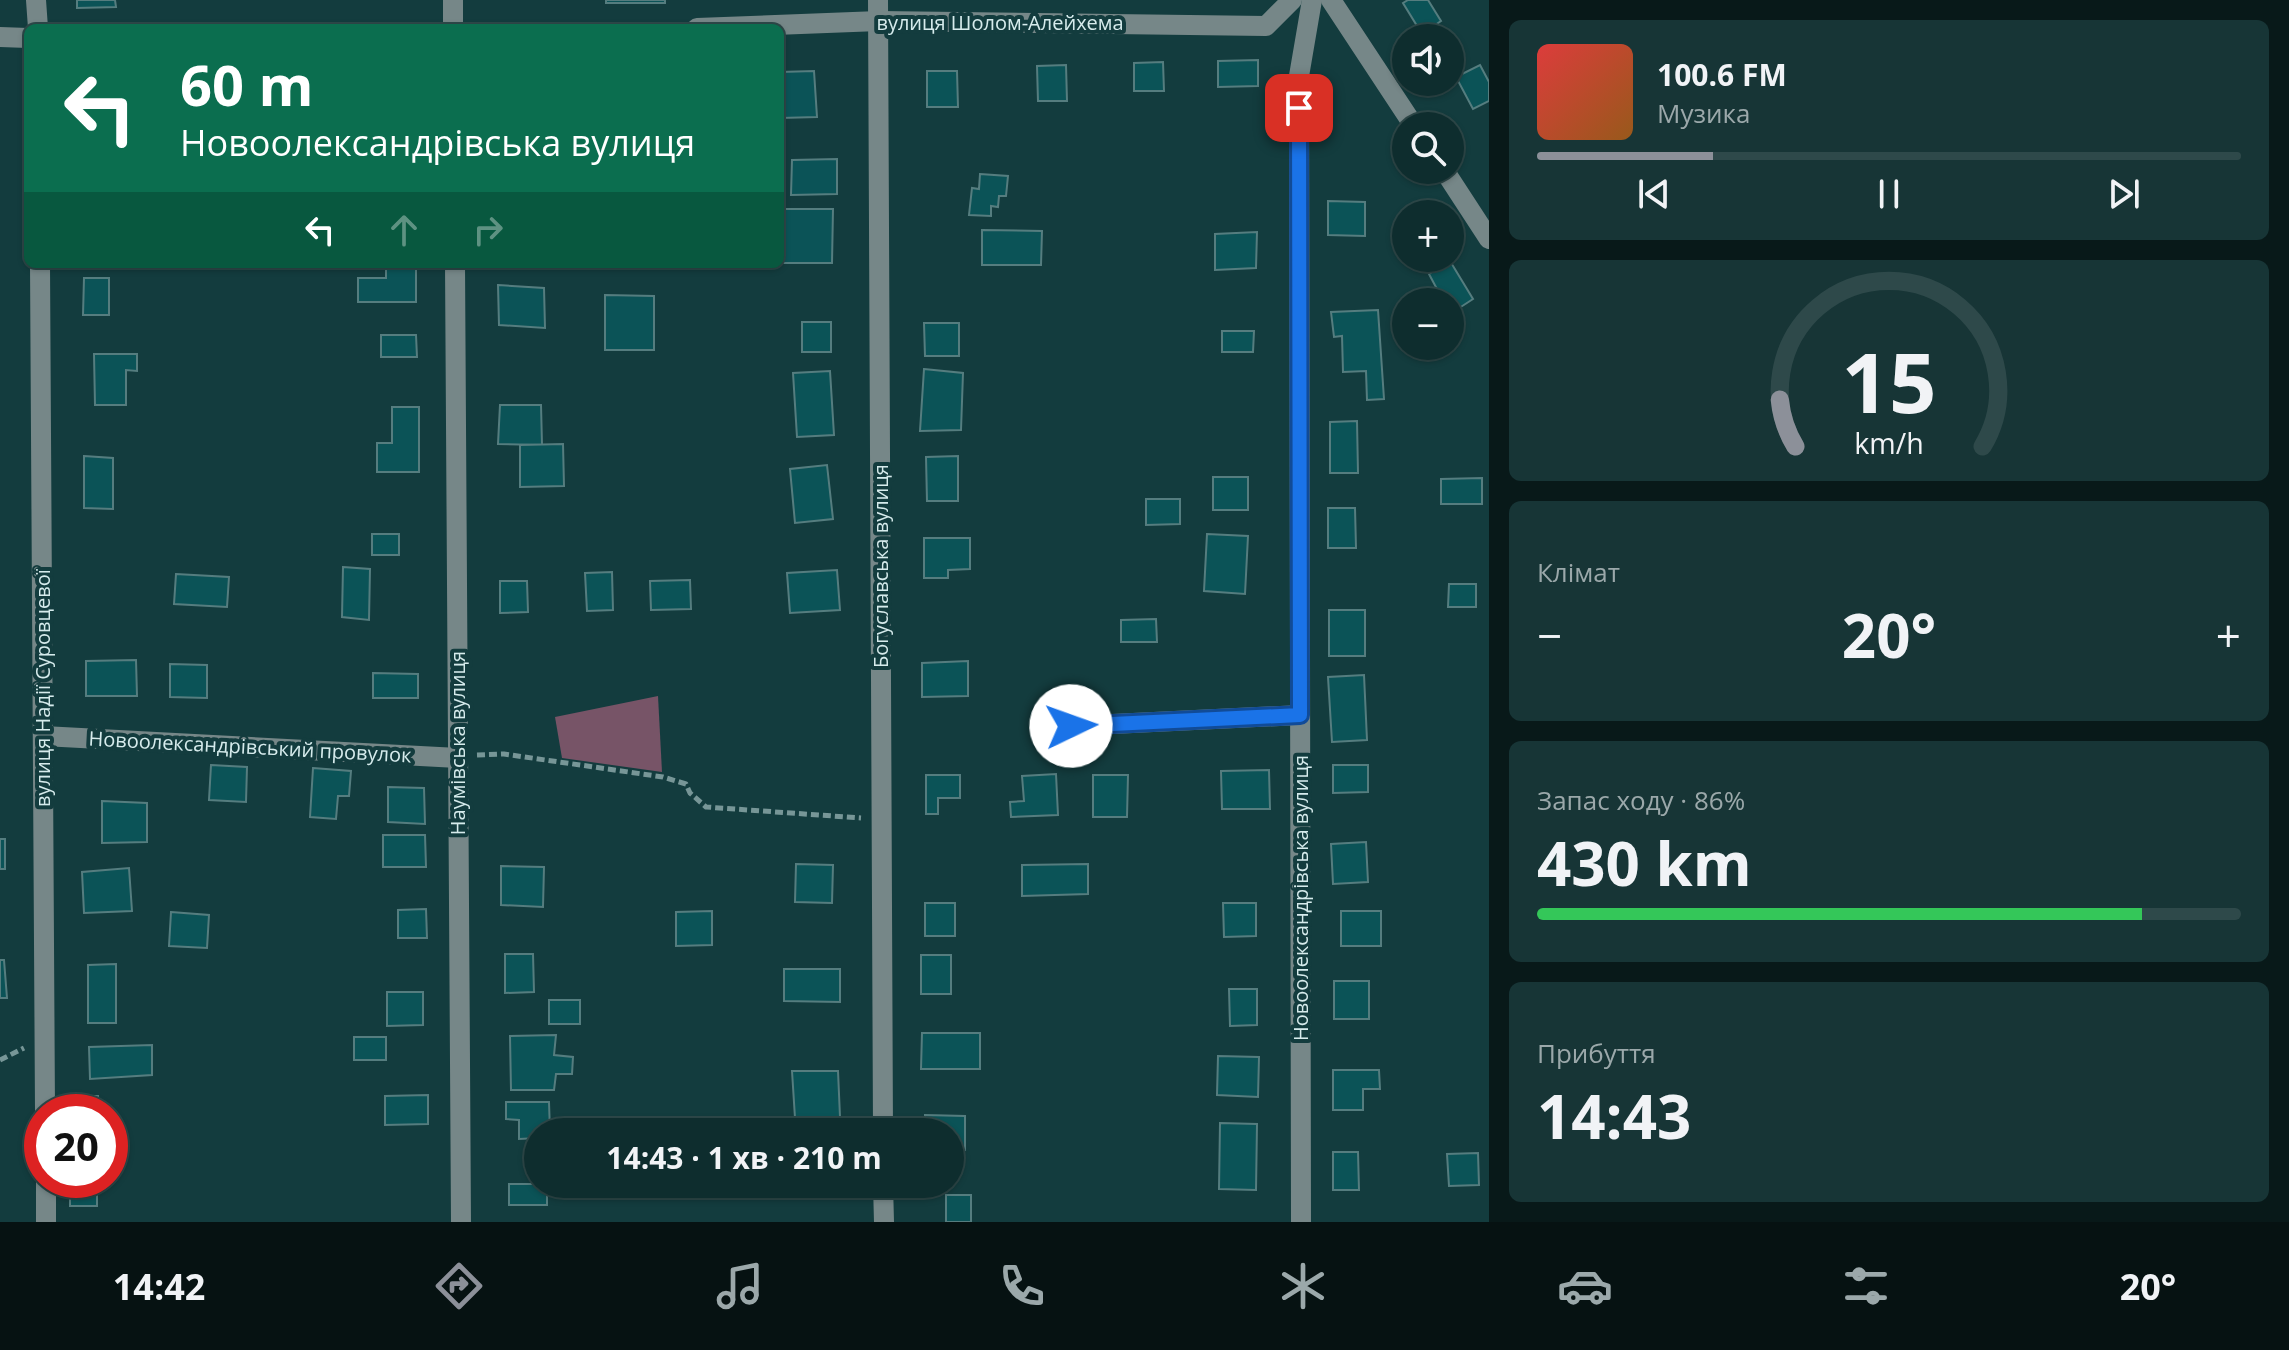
<!DOCTYPE html>
<html lang="uk">
<head>
<meta charset="utf-8">
<style>
  body { margin:0; font-family:"Open Sans",sans-serif; background:#173536; color:#f1f3f6; height:100vh; display:flex; flex-direction:column; font-size:30px; white-space:nowrap }
  * { box-sizing:border-box; margin:0 }
  p { font-size:26px; color:#9ba8aa }
  .icon { flex:none; width:44px; height:44px; fill:none; stroke:currentColor; stroke-width:2; stroke-linecap:round; stroke-linejoin:round }
  .map { position:relative; flex:1; overflow:hidden }
  .drawer { display:flex; flex-direction:column; gap:20px; padding:20px; background:#081919; width:800px }
  .drawer>* { flex:none }
  .hud { position:absolute; left:24px; top:24px; width:760px; height:244px; border-radius:12px; box-shadow:0 2px 6px #0004,0 0 0 2px #2e494a; background:#0b6e4f; color:#fff; overflow:hidden }
  .buttons { position:absolute; left:1392px; top:24px; display:grid; gap:16px }
  .buttons a { display:grid; place-items:center; width:72px; height:72px; border-radius:50%; background:#0e2d2e; box-shadow:0 2px 6px #0004,0 0 0 2px #2e494a; font-size:40px }
  .speed { position:absolute; left:24px; top:1094px; display:flex; gap:16px; font-size:40px; font-weight:700; text-align:center }
  .speed>* { display:grid; place-content:center; width:104px; height:104px; border-radius:50%; background:#0e2d2e; box-shadow:0 2px 6px #0004,0 0 0 2px #2e494a; line-height:1 }
  .speed .limit { border:12px solid #d22; background:#fff; color:#111 }
  .pin { position:absolute; display:grid; place-items:center; width:68px; height:68px; color:#fff; margin:-34px; border-radius:16px; box-shadow:0 4px 12px #0006 }
  .me { position:absolute; width:88px; margin:-44px; rotate:87deg; stroke-linejoin:round; filter:drop-shadow(0 0 6px #0008) }
  .turn { display:flex; align-items:center; gap:28px; height:168px; padding:0 24px; font-size:36px }
  .turn .icon { width:104px; height:104px; stroke-width:2.5 }
  .turn b { display:block; font-size:56px; line-height:68px }
  .lanes { display:flex; align-items:center; height:76px; padding:0 24px; background:#0003; justify-content:center; gap:40px; direction:ltr }
  .lanes .off { opacity:.35 }
  .big { font-size:60px; font-weight:700; line-height:1.1 }
  .drawer .widget { flex:1; display:flex; flex-direction:column; justify-content:center; gap:12px; min-width:0; padding:0 28px; border-radius:12px; background:#173536 }
  .drawer .dial { align-items:center; gap:0 }
  .dial svg { height:208px; overflow:visible; fill:none; stroke:#2e494a; stroke-width:7; stroke-linecap:round; text-anchor:middle }
  .dial text { fill:#f1f3f6; stroke:none }
  .song { display:flex; align-items:center; gap:24px }
  .cover { width:96px; height:96px; border-radius:12px; background:linear-gradient(135deg,hsl(0 70% 55%),hsl(30 70% 35%)) }
  .played { height:8px; border-radius:4px; background:linear-gradient(90deg,#8c9099 25%,#2e494a 25%) }
  .keys { display:flex; justify-content:space-around; direction:ltr }
  .heat { display:flex; justify-content:space-between; align-items:center; font-size:44px; direction:ltr }
  .charge { height:12px; border-radius:6px; background:linear-gradient(90deg,#34c759 86%,#2e494a 0) }
  .trip { position:absolute; left:524px; top:1118px; width:440px; height:80px; border-radius:40px; background:#0e2d2e; box-shadow:0 2px 6px #0004,0 0 0 2px #2e494a; font-weight:700; line-height:80px; text-align:center }
  .tab-bar { display:flex; height:128px; justify-content:space-around; align-items:center; background:#061212; color:#9ba8aa }
  .tab-bar .icon { width:56px; height:56px }
  .tab-bar .current { color:#8c9099 }
  .tab-bar b { font-size:36px; color:#f1f3f6 }
  main { display:flex; flex:1; min-height:0 }
  .map>svg:first-child { display:block }
</style>
</head>
<body>
<main>
<div class="map">
<svg width="1489" height="1222" viewBox="0 0 1489 1222">
  <rect width="100%" height="100%" fill="#133c3e"/>
  <!-- green -->
  <path fill="#775467" d="M658,696L662,772L562,758L555,717Z"/>
  <!-- building -->
  <g fill="#0b5357" stroke="#557d7f" stroke-width="2">
    <path d="M77,0H115L116,7L77,8Z"/>
    <rect x="606" y="0" width="59" height="3"/>
    <path d="M1408,0H1428L1441,21L1422,34L1403,3Z"/>
    <path d="M1258,60V86L1218,87V61Z"/>
    <path d="M1163,62L1164,91H1134V63Z"/>
    <path d="M1066,65L1067,101H1038L1037,66Z"/>
    <path d="M1480,65L1489,82V101L1473,109L1456,77Z"/>
    <path d="M814,71L817,117L780,118V72Z"/>
    <path d="M927,71H957L958,107H927Z"/>
    <path d="M837,159V194L791,195L792,160Z"/>
    <path d="M980,174L1008,176L1006,196H999L998,207L991,206V216L969,215L972,188L979,189Z"/>
    <path d="M1328,201L1365,202V236L1328,235Z"/>
    <path d="M780,209H833L832,263H780Z"/>
    <path d="M982,230L1042,231L1041,265H982Z"/>
    <path d="M1257,232L1256,268L1215,270V234Z"/>
    <path d="M1450,261L1473,299L1450,314V302H1439L1433,291L1437,289L1429,274Z"/>
    <path d="M386,264H416V302H358V278H386Z"/>
    <path d="M84,278H109V315H83Z"/>
    <path d="M498,285L544,288L545,328L499,325Z"/>
    <path d="M605,295L654,296V350H605Z"/>
    <path d="M1378,310L1384,399L1367,400L1366,371L1343,372L1342,336L1334,337L1331,312Z"/>
    <rect x="802" y="322" width="29" height="30"/>
    <path d="M924,323H959V356H925Z"/>
    <path d="M1222,331H1254L1253,352H1222Z"/>
    <path d="M381,335H416L417,357H381Z"/>
    <path d="M94,354H137V371L126,370V405H95Z"/>
    <path d="M924,369L963,373L961,430L920,431Z"/>
    <path d="M830,371L834,435L797,437L793,373Z"/>
    <path d="M500,405H541L542,445L498,444Z"/>
    <path d="M392,407H419V472H377V443H392Z"/>
    <path d="M1357,421L1358,473H1330V422Z"/>
    <path d="M563,444L564,486L520,487V445Z"/>
    <path d="M84,456L113,458V509L84,508Z"/>
    <path d="M958,456V501H927L926,457Z"/>
    <path d="M827,465L833,519L795,523L790,469Z"/>
    <rect x="1213" y="477" width="35" height="33"/>
    <path d="M1482,478V504H1441V479Z"/>
    <path d="M1146,499H1180V524L1146,525Z"/>
    <path d="M1328,508H1355L1356,548H1328Z"/>
    <rect x="372" y="534" width="27" height="21"/>
    <path d="M1207,534L1248,536L1245,594L1204,591Z"/>
    <path d="M924,538H970V569L948,570V578H924Z"/>
    <path d="M343,567L370,569L369,620L342,617Z"/>
    <path d="M837,570L840,610L790,613L787,573Z"/>
    <path d="M612,572L613,610L587,611L585,573Z"/>
    <path d="M176,574L229,577L227,607L174,604Z"/>
    <path d="M690,580L691,609L651,610L650,581Z"/>
    <path d="M500,581H527L528,612L500,613Z"/>
    <path d="M1449,584H1476V607H1448Z"/>
    <rect x="1329" y="610" width="36" height="46"/>
    <path d="M1156,619L1157,642H1121V620Z"/>
    <path d="M136,660L137,696H86V661Z"/>
    <path d="M968,661V696L922,697V663Z"/>
    <path d="M170,664L207,665V698L170,697Z"/>
    <path d="M373,673L418,674V698H373Z"/>
    <path d="M1364,675L1367,740L1332,742L1328,677Z"/>
    <path d="M211,765L247,767L246,802L209,800Z"/>
    <path d="M1333,765H1368V792L1333,793Z"/>
    <path d="M313,768L351,771L349,796H338L336,819L310,817Z"/>
    <path d="M1269,770L1270,809H1222L1221,771Z"/>
    <path d="M1056,774L1058,815L1011,817L1010,802L1024,801L1022,776Z"/>
    <path d="M926,775H960V798H938V814H926Z"/>
    <path d="M1093,775H1128L1127,817H1093Z"/>
    <path d="M388,787L424,788L425,824L388,822Z"/>
    <path d="M102,801L147,803V842L102,843Z"/>
    <path d="M383,835H425L426,867H383Z"/>
    <rect x="0" y="839" width="5" height="30"/>
    <path d="M1366,842L1368,882L1333,884L1331,844Z"/>
    <path d="M796,864L833,865L832,903L795,902Z"/>
    <path d="M1088,864V894L1022,896V865Z"/>
    <path d="M501,866L544,867L543,907L501,905Z"/>
    <path d="M129,868L132,911L84,913L82,872Z"/>
    <rect x="925" y="903" width="30" height="33"/>
    <path d="M1223,903H1256V936L1224,937Z"/>
    <path d="M426,909L427,938H398V910Z"/>
    <path d="M712,911V945L676,946V912Z"/>
    <rect x="1341" y="911" width="40" height="35"/>
    <path d="M171,912L209,915L207,948L169,946Z"/>
    <path d="M505,954H533L534,992L505,993Z"/>
    <rect x="921" y="955" width="30" height="39"/>
    <path d="M0,960H4L7,998H0Z"/>
    <path d="M116,964V1023H88V965Z"/>
    <path d="M784,969H840V1002L784,1001Z"/>
    <rect x="1334" y="981" width="35" height="38"/>
    <path d="M1229,989H1257V1025L1230,1026Z"/>
    <path d="M387,992H423V1025L387,1026Z"/>
    <rect x="549" y="1000" width="31" height="24"/>
    <path d="M922,1033H980V1069H921Z"/>
    <path d="M556,1035L554,1055L573,1057L572,1074H556L554,1090H511L510,1036Z"/>
    <rect x="354" y="1037" width="32" height="23"/>
    <path d="M152,1045V1075L90,1079L89,1047Z"/>
    <path d="M1218,1056L1259,1057L1258,1097L1217,1095Z"/>
    <path d="M1333,1070H1379L1380,1089H1363V1110H1333Z"/>
    <path d="M792,1071H838L840,1117L795,1118Z"/>
    <path d="M428,1095V1124L385,1125V1096Z"/>
    <path d="M71,1096H98V1112H72Z"/>
    <path d="M506,1102H549L550,1132H538V1138L519,1139V1120L506,1119Z"/>
    <path d="M925,1115L965,1116V1150H950V1132H925Z"/>
    <path d="M1220,1123L1257,1124L1256,1190L1219,1189Z"/>
    <path d="M1333,1152H1358L1359,1190H1333Z"/>
    <path d="M1478,1153L1479,1185L1449,1186L1447,1154Z"/>
    <rect x="70" y="1180" width="27" height="26"/>
    <rect x="509" y="1184" width="38" height="21"/>
    <rect x="801" y="1184" width="31" height="10"/>
    <rect x="946" y="1195" width="25" height="27"/>
  </g>
  <g fill="none" stroke-linecap="round" stroke-linejoin="round">
    <!-- path -->
    <g stroke="#779697" stroke-width="5" stroke-dasharray="8 4" stroke-linecap="butt">
      <path d="M477,755L504,754L663,777L686,784L690,793L706,807L861,818"/>
      <path d="M0,1060L24,1048"/>
    </g>
    <!-- minor -->
    <g stroke="#768788" stroke-width="20">
      <path d="M36,0L38,28"/>
      <path d="M453,0V28"/>
      <path d="M878,0L883,1132"/>
      <path d="M1331,0L1414,126"/>
      <path d="M697,28L879,21L1266,26L1292,0"/>
      <path d="M0,37L28,38"/>
      <path d="M1444,170L1489,239"/>
      <path d="M40,264L45,1112"/>
      <path d="M455,264L461,1222"/>
      <path d="M1071,726L1300,715"/>
      <path d="M43,736L458,758"/>
      <path d="M46,1180V1222"/>
      <path d="M883,1184L884,1222"/>
      <path d="M1301,1222L1299,76L1312,0"/>
    </g>
  </g>
  <g fill="none" stroke-linecap="round" stroke-linejoin="round">
    <defs>
      <path id="route" d="M1071,726L1300,715L1299,108"/>
    </defs>
    <!-- route casing -->
    <use href="#route" stroke="#114b97" stroke-width="20"/>
    <!-- route -->
    <use href="#route" stroke="#1a73e8" stroke-width="14"/>
  </g>
  <g text-anchor="middle" stroke-width="8" stroke-linejoin="round" paint-order="stroke">
    <!-- street labels -->
    <g font-size="20" fill="#d6ebec" stroke="#133c3e">
      <text x="1000" y="30">вулиця Шолом-Алейхема</text>
      <text transform="translate(881 566) rotate(-90)" y="7">Богуславська вулиця</text>
      <text transform="translate(43 688) rotate(-90)" y="7">вулиця Надії Суровцевої</text>
      <text transform="translate(458 743) rotate(-90)" y="7">Наумівська вулиця</text>
      <text transform="translate(250 747) rotate(3)" y="7">Новоолександрівський провулок</text>
      <text transform="translate(1301 898) rotate(-90)" y="7">Новоолександрівська вулиця</text>
    </g>
  </g>
</svg>
<div class="buttons">
<a><svg class="icon" aria-label="sound" viewBox="0 0 24 24"><path d="M4 9h4l5-4v14l-5-4H4zM17 9q2 3 0 6"/></svg></a>
<a><svg class="icon" aria-label="search" viewBox="0 0 24 24"><circle cx="10" cy="10" r="6"/><path d="M15 15l6 6"/></svg></a>
<a>+</a>
<a>−</a>
</div>
<div class="speed"><div class="limit">20</div></div>
<div class="pin" style="left:1299px;top:108px;background:#d93025"><svg class="icon" aria-label="arrive" viewBox="0 0 24 24"><path d="M6 21V4h12l-3 4 3 4H6"/></svg></div>
<svg class="me" style="left:1071px;top:726px" viewBox="-20 -20 40 40"><circle r="19" fill="#fff"/><path d="M0-13L10 11 0 6-10 11z" fill="#1a73e8"/></svg>
<div class="trip">14:43 · 1 хв · 210 m</div>
<div class="hud">
<div class="turn"><svg class="icon" aria-label="left" viewBox="0 0 24 24"><path d="M17 20v-9H6M10 6l-5 5 5 5"/></svg><div><b>60 m</b>Новоолександрівська вулиця</div></div>
<div class="lanes"><svg class="icon" aria-label="left" viewBox="0 0 24 24"><path d="M17 20v-9H6M10 6l-5 5 5 5"/></svg><svg class="icon off" aria-label="ahead" viewBox="0 0 24 24"><path d="M12 20V5M6 11l6-6 6 6"/></svg><svg class="icon off" aria-label="right" viewBox="0 0 24 24"><path d="M7 20v-9h11M14 6l5 5-5 5"/></svg></div>
</div>
</div>
<section class="drawer">
<div class="widget">
<div class="song"><i class="cover"></i><div><b>100.6 FM</b><p>Музика</p></div></div>
<div class="played"></div>
<div class="keys"><svg class="icon" aria-label="previous" viewBox="0 0 24 24"><path d="M18 5L8 12l10 7zM5 5v14"/></svg><svg class="icon" aria-label="pause" viewBox="0 0 24 24"><path d="M8 5v14M16 5v14"/></svg><svg class="icon" aria-label="next" viewBox="0 0 24 24"><path d="M6 5l10 7-10 7zM19 5v14"/></svg></div>
</div>
<div class="widget dial"><svg viewBox="0 0 100 80">
<path d="M14 69A42 42 0 1 1 86 69"/>
<path d="M14 69A42 42 0 0 1 8 51" stroke="#8c9099"/>
<text x="50" y="56" font-size="32" font-weight="700">15</text>
<text x="50" y="72" font-size="11">km/h</text>
</svg></div>
<div class="widget"><p>Клімат</p>
<div class="heat"><a>−</a><b class="big">20°</b><a>+</a></div>
</div>
<div class="widget"><p>Запас ходу · 86%</p><b class="big">430 km</b><div class="charge"></div></div>
<div class="widget"><p>Прибуття</p><b class="big">14:43</b></div>
</section>
</main>
<nav class="tab-bar">
<b>14:42</b>
<svg class="icon current" aria-label="directions" viewBox="0 0 24 24"><path d="M12 3l9 9-9 9-9-9zM9 14v-3h6M13 9l2 2-2 2"/></svg>
<svg class="icon" aria-label="music" viewBox="0 0 24 24"><path d="M9 18V5l10-2v13"/><circle cx="6" cy="18" r="3"/><circle cx="16" cy="16" r="3"/></svg>
<svg class="icon" aria-label="phone" viewBox="0 0 24 24"><path d="M5 4h4l2 5-3 2q2 4 5 5l2-3 5 2v4C11 20 4 13 5 4z"/></svg>
<svg class="icon" aria-label="climate" viewBox="0 0 24 24"><path d="M12 3v18M4 7l16 10M4 17L20 7"/></svg>
<svg class="icon" aria-label="car" viewBox="0 0 24 24"><path d="M5 17H2v-5l4-1 3-4h7l3 4 3 1v5h-3M9 17h6M6 11h13"/><circle cx="7" cy="17" r="2"/><circle cx="17" cy="17" r="2"/></svg>
<svg class="icon" aria-label="filters" viewBox="0 0 24 24"><path d="M4 7h16M4 17h16"/><circle cx="9" cy="7" r="2"/><circle cx="15" cy="17" r="2"/></svg>
<b>20°</b>
</nav>
</body>
</html>
